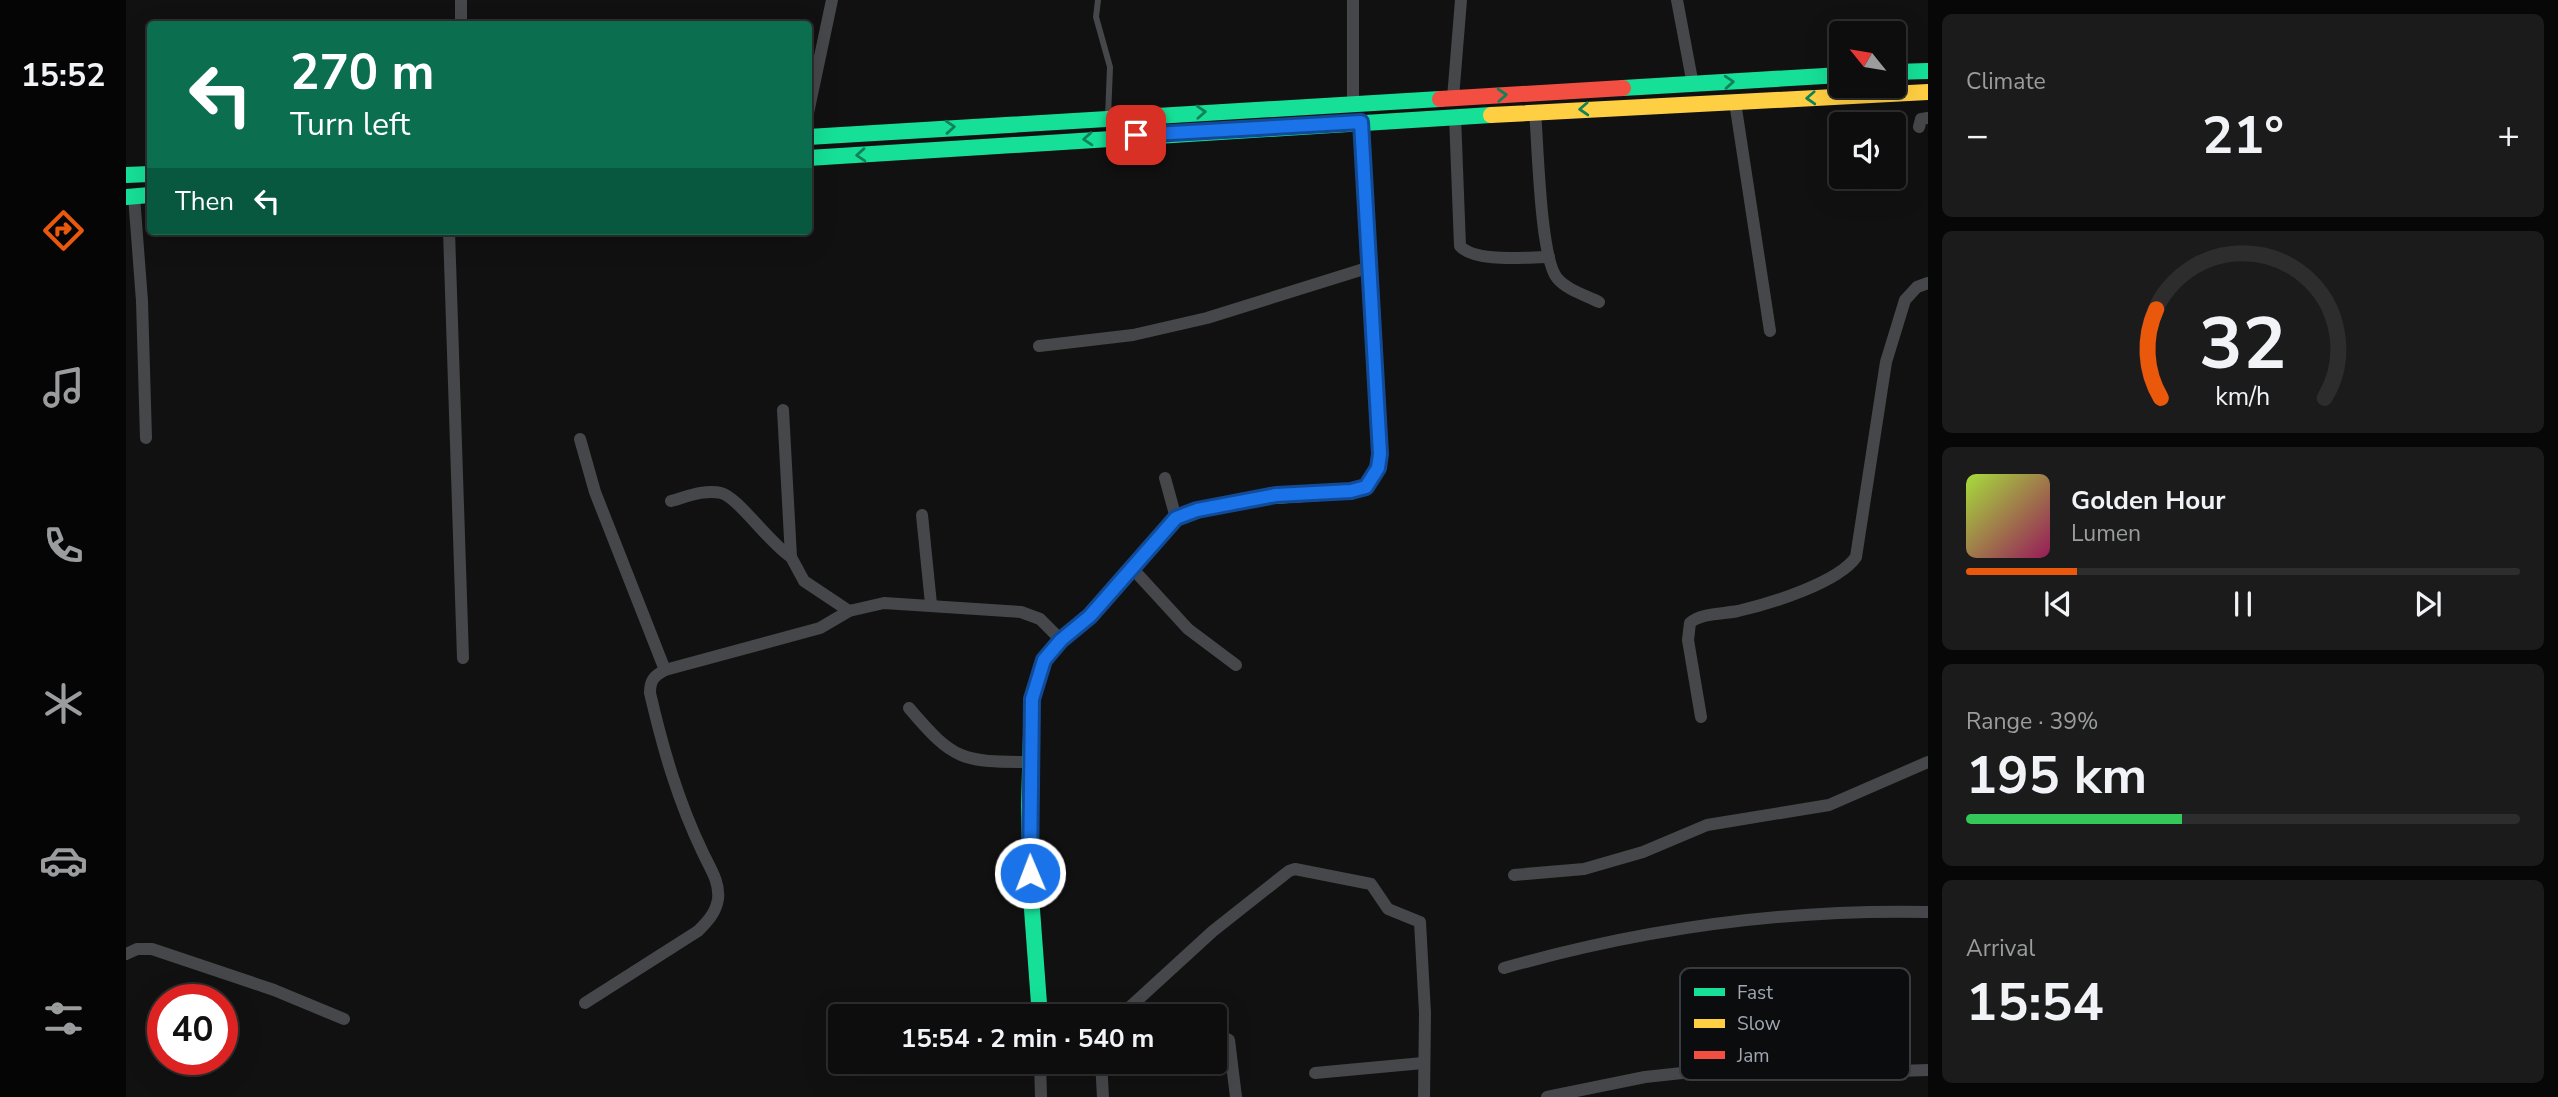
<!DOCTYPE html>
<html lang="en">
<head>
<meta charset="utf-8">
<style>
  body { margin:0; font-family:"Nunito Sans",sans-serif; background:#1b1b1b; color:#f1f3f6; height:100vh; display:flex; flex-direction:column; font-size:26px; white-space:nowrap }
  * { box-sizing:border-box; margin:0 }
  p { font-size:23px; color:#9a9c9d }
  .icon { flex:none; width:38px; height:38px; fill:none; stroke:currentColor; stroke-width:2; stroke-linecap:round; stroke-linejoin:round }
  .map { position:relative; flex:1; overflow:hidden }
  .side { display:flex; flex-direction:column; gap:14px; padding:14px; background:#070707; width:630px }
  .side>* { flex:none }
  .hud { position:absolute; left:21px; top:21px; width:665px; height:214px; border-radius:7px; box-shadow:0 7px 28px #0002,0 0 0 2px #2d2d2e; background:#0b6e4f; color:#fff; overflow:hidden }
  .needle { width:46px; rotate:300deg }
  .buttons { position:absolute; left:1703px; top:21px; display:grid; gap:14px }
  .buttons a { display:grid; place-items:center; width:77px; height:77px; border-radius:7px; background:#0d0d0d; box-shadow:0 7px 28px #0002,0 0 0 2px #2d2d2e; font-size:35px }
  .speed { position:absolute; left:21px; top:984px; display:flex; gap:14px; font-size:35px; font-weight:700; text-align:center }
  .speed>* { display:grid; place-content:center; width:91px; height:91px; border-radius:50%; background:#0d0d0d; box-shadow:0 7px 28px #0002,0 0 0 2px #2d2d2e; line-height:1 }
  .speed .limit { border:10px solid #d22; background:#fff; color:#111 }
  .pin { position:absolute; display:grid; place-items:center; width:60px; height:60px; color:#fff; margin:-30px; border-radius:14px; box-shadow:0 4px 10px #0006 }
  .me { position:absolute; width:77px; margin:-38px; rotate:359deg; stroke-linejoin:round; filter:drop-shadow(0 0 5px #0008) }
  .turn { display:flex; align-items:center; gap:24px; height:147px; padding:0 28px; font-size:32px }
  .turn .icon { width:91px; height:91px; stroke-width:2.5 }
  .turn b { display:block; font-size:49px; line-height:60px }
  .then { display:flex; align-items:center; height:66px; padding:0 28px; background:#0003; gap:14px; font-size:26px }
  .big { font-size:52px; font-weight:700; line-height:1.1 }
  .side .widget { flex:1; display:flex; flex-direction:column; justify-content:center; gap:10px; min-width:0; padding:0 24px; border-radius:10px; background:#1b1b1b }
  .side .dial { align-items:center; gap:0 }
  .dial svg { height:182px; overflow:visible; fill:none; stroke:#2d2d2e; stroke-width:7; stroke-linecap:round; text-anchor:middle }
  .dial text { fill:#f1f3f6; stroke:none }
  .song { display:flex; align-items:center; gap:21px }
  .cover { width:84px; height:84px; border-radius:10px; background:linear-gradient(135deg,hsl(80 70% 55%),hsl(330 70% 35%)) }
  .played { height:7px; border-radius:4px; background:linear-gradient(90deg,#ea580c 20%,#2d2d2e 20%) }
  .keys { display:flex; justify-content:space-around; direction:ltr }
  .heat { display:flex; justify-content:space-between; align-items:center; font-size:38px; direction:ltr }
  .charge { height:10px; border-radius:5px; background:linear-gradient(90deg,#34c759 39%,#2d2d2e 0) }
  .trip { position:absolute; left:702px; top:1004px; width:399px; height:70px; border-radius:7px; background:#0d0d0d; box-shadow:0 7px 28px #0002,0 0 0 2px #2d2d2e; font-weight:700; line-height:70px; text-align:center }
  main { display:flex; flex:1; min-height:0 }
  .tabs { display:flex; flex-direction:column; width:126px; justify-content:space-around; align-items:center; background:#050505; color:#9a9c9d }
  .tabs .icon { width:49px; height:49px }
  .tabs .selected { color:#ea580c }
  .tabs b { font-size:32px; color:#f1f3f6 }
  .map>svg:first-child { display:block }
</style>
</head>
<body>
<main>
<nav class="tabs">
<b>15:52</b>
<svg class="icon selected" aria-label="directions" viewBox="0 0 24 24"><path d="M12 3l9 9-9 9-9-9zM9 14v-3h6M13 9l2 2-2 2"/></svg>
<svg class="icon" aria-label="music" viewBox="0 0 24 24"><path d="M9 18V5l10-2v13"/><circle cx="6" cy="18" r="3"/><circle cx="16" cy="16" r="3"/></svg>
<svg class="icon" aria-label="phone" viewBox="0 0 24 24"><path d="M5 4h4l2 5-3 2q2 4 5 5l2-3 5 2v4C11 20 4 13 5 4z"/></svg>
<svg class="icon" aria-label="climate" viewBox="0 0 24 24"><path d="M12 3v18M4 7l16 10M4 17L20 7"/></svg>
<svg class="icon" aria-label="car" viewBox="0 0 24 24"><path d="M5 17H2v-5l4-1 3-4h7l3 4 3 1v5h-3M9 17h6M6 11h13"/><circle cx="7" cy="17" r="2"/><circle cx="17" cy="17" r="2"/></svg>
<svg class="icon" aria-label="filters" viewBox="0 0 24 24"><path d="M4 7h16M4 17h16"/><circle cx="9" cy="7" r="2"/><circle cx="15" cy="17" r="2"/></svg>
</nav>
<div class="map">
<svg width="1802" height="1097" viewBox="0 0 1802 1097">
  <rect width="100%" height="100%" fill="#111"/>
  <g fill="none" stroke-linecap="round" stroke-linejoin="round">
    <!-- lane -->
    <path stroke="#45474a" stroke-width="6" d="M972,0L970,17L984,67L982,117"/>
    <!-- street -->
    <g stroke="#45474a" stroke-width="12">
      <path d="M1227,0V104"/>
      <path d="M1551,0L1567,85"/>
      <path d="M335,24V0"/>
      <path d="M1327,98L1335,0"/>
      <path d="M1609,102L1644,331"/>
      <path d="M1409,112C1412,144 1414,257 1431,278C1441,290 1459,295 1473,302"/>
      <path d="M682,113L706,0"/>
      <path d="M1329,116L1334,246C1349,263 1401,257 1423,257"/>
      <path d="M1793,127L1795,119L1802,118"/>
      <path d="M8,196L16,301L20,438"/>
      <path d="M323,231L337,658"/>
      <path d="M913,346L1007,335L1081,318L1241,268"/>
      <path d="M657,410L665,557L678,581L723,611"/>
      <path d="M454,439L469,492L539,670"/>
      <path d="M1039,478L1050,518"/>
      <path d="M545,501C560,497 579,489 595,493C612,497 644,544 665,557"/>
      <path d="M796,515L805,604"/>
      <path d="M1006,568L1062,629L1110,665"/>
      <path d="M783,708C828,761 836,762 904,762"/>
      <path d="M1575,717L1562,640L1564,623C1575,613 1597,614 1612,611C1643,604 1712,583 1730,557L1760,362L1779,300L1791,287L1802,283"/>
      <path d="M1388,875L1458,869L1517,852L1581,825L1703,805L1802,762"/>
      <path d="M0,954L11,949H26L148,990L218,1019"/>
      <path d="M1378,968C1515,929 1660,909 1802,912"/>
      <path d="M459,1003L572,931C581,922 590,913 592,899C594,882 584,868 577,853C552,801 537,749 524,693C524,680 528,676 539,670L694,628L723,611L758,603L895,612L914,619L935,640"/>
      <path d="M993,1017L1087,931L1163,871L1169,869L1245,884L1262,909L1294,922L1299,1013L1298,1097"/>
      <path d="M1088,1033L1103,1040L1110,1097"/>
      <path d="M914,1062L915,1097"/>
      <path d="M975,1062L977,1097"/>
      <path d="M1189,1073L1297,1063"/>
      <path d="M1421,1097L1519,1077L1584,1070L1713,1073L1802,1070"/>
    </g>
    <!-- fast -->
    <g stroke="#16e098" stroke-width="16">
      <path d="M1768,72L1802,71"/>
      <path d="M1497,88L1715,75"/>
      <path d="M1235,122L1240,212"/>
      <path d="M682,137L1314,99"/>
      <path d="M682,158L1365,115"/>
      <path d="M0,175L24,174"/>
      <path d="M0,197L24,195"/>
      <path d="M914,1017L905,896L903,806L906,699L918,660L935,640L964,616L1050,518L1071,510L1146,496"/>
    </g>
    <!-- slow -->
    <g stroke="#ffcf43" stroke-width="16">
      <path d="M1365,115L1802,92"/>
      <path d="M1146,496L1225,491L1240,487L1252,468L1254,454L1240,212"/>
    </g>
    <!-- jam -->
    <path stroke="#f24e42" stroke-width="16" d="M1314,99L1497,88"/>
  </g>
  <!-- one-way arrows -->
  <defs><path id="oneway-chevron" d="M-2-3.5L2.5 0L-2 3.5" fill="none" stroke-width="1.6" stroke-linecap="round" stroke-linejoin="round" transform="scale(1.75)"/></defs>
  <g stroke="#118159">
    <use href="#oneway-chevron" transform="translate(1603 82) rotate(-4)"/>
    <use href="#oneway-chevron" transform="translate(1376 95) rotate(-3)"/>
    <use href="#oneway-chevron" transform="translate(1685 98) rotate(177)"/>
    <use href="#oneway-chevron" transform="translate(1458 109) rotate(177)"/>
    <use href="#oneway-chevron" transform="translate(1075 112) rotate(-3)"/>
    <use href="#oneway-chevron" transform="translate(824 127) rotate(-4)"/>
    <use href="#oneway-chevron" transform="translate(962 139) rotate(176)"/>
    <use href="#oneway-chevron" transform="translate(735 155) rotate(176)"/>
  </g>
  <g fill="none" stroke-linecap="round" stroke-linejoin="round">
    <defs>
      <path id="route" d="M904,873L906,699L918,660L935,640L964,616L1050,518L1071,510L1150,495L1225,491L1240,487L1252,468L1254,454L1235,122L1010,135"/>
    </defs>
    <!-- route casing -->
    <use href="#route" stroke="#114b97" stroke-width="18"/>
    <!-- route -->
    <use href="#route" stroke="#1a73e8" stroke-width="12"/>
  </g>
  <!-- legend -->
  <rect x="1554" y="968" width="230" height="112" rx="10" fill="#0b0c0d" stroke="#383b3f" stroke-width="2"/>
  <rect x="1568" y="988" width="31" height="8" fill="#16e098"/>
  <rect x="1568" y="1019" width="31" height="9" fill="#ffcf43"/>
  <rect x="1568" y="1051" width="31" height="8" fill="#f24e42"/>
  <g font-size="19" fill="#a1a8b3">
    <text x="1611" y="999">Fast</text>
    <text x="1611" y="1030">Slow</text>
    <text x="1611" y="1062">Jam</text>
  </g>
</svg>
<div class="buttons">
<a><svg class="needle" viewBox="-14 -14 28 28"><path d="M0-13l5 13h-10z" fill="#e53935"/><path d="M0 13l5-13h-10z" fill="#9a9c9d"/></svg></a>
<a><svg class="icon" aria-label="sound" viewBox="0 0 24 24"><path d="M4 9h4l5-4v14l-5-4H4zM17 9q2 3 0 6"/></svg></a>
</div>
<div class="speed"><div class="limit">40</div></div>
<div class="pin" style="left:1010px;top:135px;background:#d93025"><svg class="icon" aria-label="arrive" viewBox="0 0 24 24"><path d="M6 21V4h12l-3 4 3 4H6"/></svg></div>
<svg class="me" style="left:904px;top:873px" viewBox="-20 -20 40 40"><circle r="17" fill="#1a73e8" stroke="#fff" stroke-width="3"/><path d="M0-11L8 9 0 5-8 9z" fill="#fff"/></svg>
<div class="trip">15:54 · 2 min · 540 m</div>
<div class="hud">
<div class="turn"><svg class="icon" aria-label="left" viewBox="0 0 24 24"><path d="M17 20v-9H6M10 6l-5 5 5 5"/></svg><div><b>270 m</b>Turn left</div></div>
<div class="then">Then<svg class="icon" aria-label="left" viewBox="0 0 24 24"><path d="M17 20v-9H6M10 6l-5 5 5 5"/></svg></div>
</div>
</div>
<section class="side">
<div class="widget"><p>Climate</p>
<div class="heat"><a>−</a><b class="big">21°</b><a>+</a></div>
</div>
<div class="widget dial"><svg viewBox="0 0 100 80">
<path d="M14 69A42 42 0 1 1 86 69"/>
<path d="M14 69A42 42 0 0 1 12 30" stroke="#ea580c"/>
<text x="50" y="56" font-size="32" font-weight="700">32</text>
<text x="50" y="72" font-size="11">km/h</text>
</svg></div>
<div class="widget">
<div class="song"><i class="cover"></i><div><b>Golden Hour</b><p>Lumen</p></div></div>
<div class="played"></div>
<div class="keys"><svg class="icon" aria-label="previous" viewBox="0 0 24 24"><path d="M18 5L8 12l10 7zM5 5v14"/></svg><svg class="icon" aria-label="pause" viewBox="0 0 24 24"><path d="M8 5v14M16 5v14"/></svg><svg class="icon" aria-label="next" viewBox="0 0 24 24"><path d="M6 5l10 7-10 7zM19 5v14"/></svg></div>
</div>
<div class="widget"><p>Range · 39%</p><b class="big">195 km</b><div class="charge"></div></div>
<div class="widget"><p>Arrival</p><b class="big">15:54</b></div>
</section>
</main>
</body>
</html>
